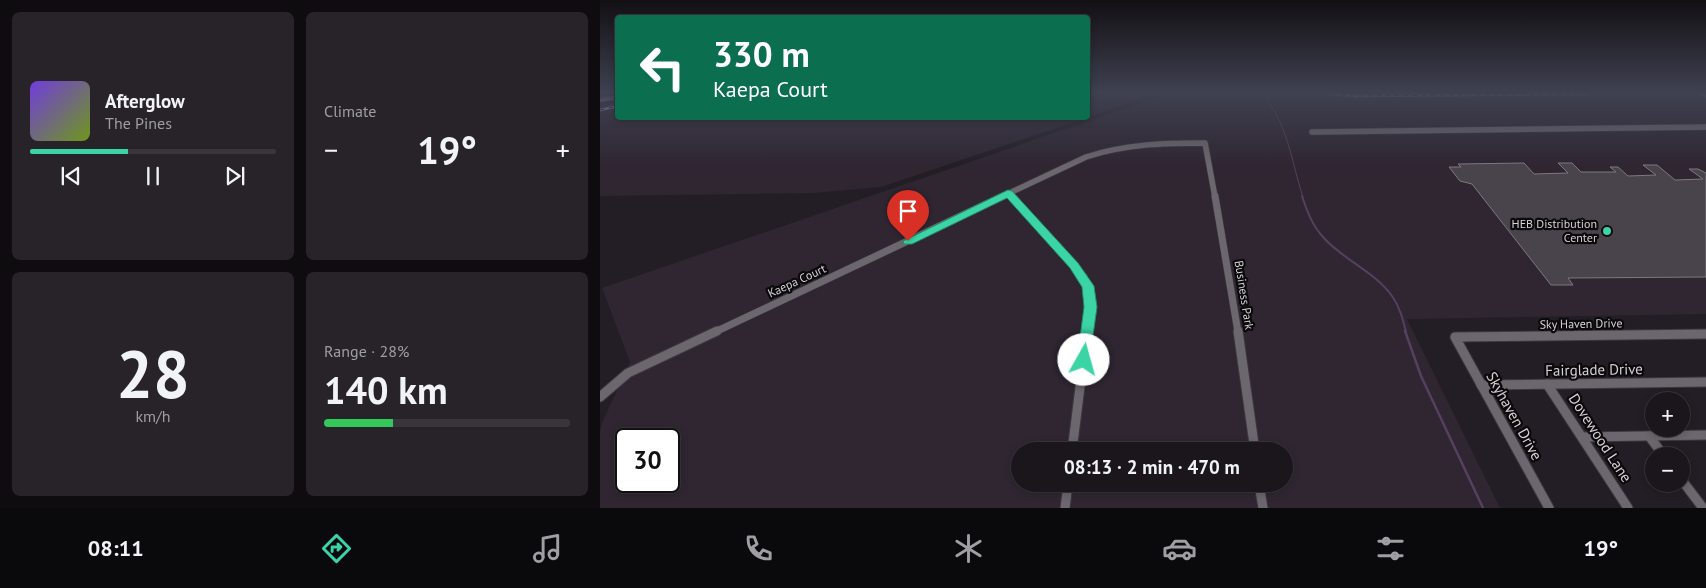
<!DOCTYPE html>
<html lang="en">
<head>
<meta charset="utf-8">
<style>
  body { margin:0; font-family:"PT Sans",sans-serif; background:#272329; color:#f1f3f6; height:100vh; display:flex; flex-direction:column; font-size:19px; white-space:nowrap }
  * { box-sizing:border-box; margin:0 }
  p { font-size:16px; color:#9f9fa3 }
  .icon { flex:none; width:28px; height:28px; fill:none; stroke:currentColor; stroke-width:2; stroke-linecap:round; stroke-linejoin:round }
  .map { position:relative; flex:1; overflow:hidden }
  .drawer { display:flex; flex-direction:column; gap:12px; padding:12px; background:#0e0c0f; width:600px }
  .drawer>* { flex:none }
  .top-card { position:absolute; left:15px; top:15px; width:475px; height:105px; border-radius:5px; box-shadow:0 2px 8px #0003,0 0 0 1px #38353b; background:#0b6e4f; color:#fff; overflow:hidden }
  .buttons { position:absolute; left:1045px; top:392px; display:grid; gap:10px }
  .buttons a { display:grid; place-items:center; width:45px; height:45px; border-radius:50%; background:#1a161c; box-shadow:0 2px 8px #0003,0 0 0 1px #38353b; font-size:25px }
  .speed { position:absolute; left:15px; top:428px; display:flex; gap:10px; font-size:25px; font-weight:700; text-align:center }
  .speed>* { display:grid; place-content:center; width:65px; height:65px; border-radius:50%; background:#1a161c; box-shadow:0 2px 8px #0003,0 0 0 1px #38353b; line-height:1 }
  .speed .limit { border:2px solid #111; border-radius:8px; background:#fff; color:#111 }
  .pin { position:absolute; display:grid; place-items:center; width:42px; height:42px; color:#fff; margin:-51px -21px; border-radius:50% 50% 50% 0; rotate:-45deg; box-shadow:0 0 5px #0007 }
  .pin .icon { rotate:45deg }
  .me { position:absolute; width:55px; margin:-28px; rotate:7deg; stroke-linejoin:round; filter:drop-shadow(0 0 4px #0008) }
  .turn { display:flex; align-items:center; gap:18px; height:105px; padding:0 15px; font-size:22px }
  .turn .icon { width:65px; height:65px; stroke-width:2.5 }
  .turn b { display:block; font-size:35px; line-height:42px }
  .big { font-size:38px; font-weight:700; line-height:1.1 }
  .drawer .card { flex:1; display:flex; flex-direction:column; justify-content:center; gap:8px; min-width:0; padding:0 18px; border-radius:8px; background:#272329 }
  .drawer .dial { align-items:center; gap:0 }
  .dial b { font-size:65px; line-height:1 }
  .song { display:flex; align-items:center; gap:15px }
  .cover { width:60px; height:60px; border-radius:8px; background:linear-gradient(135deg,hsl(260 70% 55%),hsl(80 70% 35%)) }
  .played { height:5px; border-radius:2px; background:linear-gradient(90deg,#3bd4a4 40%,#38353b 40%) }
  .keys { display:flex; justify-content:space-around; direction:ltr }
  .heat { display:flex; justify-content:space-between; align-items:center; font-size:28px; direction:ltr }
  .charge { height:8px; border-radius:4px; background:linear-gradient(90deg,#34c759 28%,#38353b 0) }
  .drawer .tiles { flex:1; display:grid; gap:12px; grid-template-columns:repeat(2,1fr) }
  .trip { position:absolute; left:411px; top:442px; width:282px; height:50px; border-radius:25px; background:#1a161c; box-shadow:0 2px 8px #0003,0 0 0 1px #38353b; font-weight:700; line-height:50px; text-align:center }
  .tabs { display:flex; height:80px; justify-content:space-around; align-items:center; background:#0a090b; color:#9f9fa3 }
  .tabs .icon { width:35px; height:35px }
  .tabs .current { color:#3bd4a4 }
  .tabs b { font-size:22px; color:#f1f3f6 }
  main { display:flex; flex:1; min-height:0 }
  .map>svg:first-child { display:block }
</style>
</head>
<body>
<main>
<section class="drawer">
<div class="tiles">
<div class="card">
<div class="song"><i class="cover"></i><div><b>Afterglow</b><p>The Pines</p></div></div>
<div class="played"></div>
<div class="keys"><svg class="icon" aria-label="previous" viewBox="0 0 24 24"><path d="M18 5L8 12l10 7zM5 5v14"/></svg><svg class="icon" aria-label="pause" viewBox="0 0 24 24"><path d="M8 5v14M16 5v14"/></svg><svg class="icon" aria-label="next" viewBox="0 0 24 24"><path d="M6 5l10 7-10 7zM19 5v14"/></svg></div>
</div>
<div class="card"><p>Climate</p>
<div class="heat"><a>−</a><b class="big">19°</b><a>+</a></div>
</div>
<div class="card dial"><b>28</b><p>km/h</p></div>
<div class="card"><p>Range · 28%</p><b class="big">140 km</b><div class="charge"></div></div>
</div>
</section>
<div class="map">
<svg width="1106" height="508" viewBox="0 0 1106 508">
  <rect width="100%" height="100%" fill="#231e25"/>
  <!-- built -->
  <g fill="#2f2632" fill-rule="evenodd">
    <path d="M488,93H541L540,99L488,117Z"/>
    <path d="M571,93H1106V314L807,319L900,508H0V432L2,423L30,362L2,288ZM26,439H69V481H26ZM420,451H685V484H420Z"/>
    <path d="M17,102L18,118H486L281,187L214,193L0,196V106Z"/>
  </g>
  <g fill="none" stroke-linecap="round" stroke-linejoin="round">
    <!-- stream-far2 -->
    <path stroke="#573f5f" stroke-width="1" d="M661,93C688,122 691,161 703,197"/>
    <!-- stream-far1 -->
    <path stroke="#573f5f" stroke-width="2" d="M702,196C707,211 712,225 723,237C743,260 774,271 792,296C800,307 803,320 806,332"/>
    <!-- stream -->
    <path stroke="#573f5f" stroke-width="2.5" d="M805,331L821,376L883,508"/>
  </g>
  <!-- building -->
  <path fill="#49444b" stroke="#7e7880" d="M924,163L934,174L968,173L958,163H972L981,172H1016L1010,167H1018L1028,176L1056,175L1043,165H1057L1075,180L1103,179L1089,169H1098L1106,173V277L968,278L973,285H951L872,184L860,181L849,167H861L858,164Z"/>
  <g fill="none" stroke-linecap="round" stroke-linejoin="round">
    <defs>
      <g id="street-far2">
        <path d="M1102,93L1106,95"/>
        <path d="M712,132L1106,127"/>
        <path d="M408,193L412,197"/>
        <path d="M401,197L486,157C525,144 564,143 605,143L615,197"/>
      </g>
      <g id="street-far1">
        <path d="M411,196L484,277C492,295 489,313 487,332"/>
        <path d="M615,196L638,332"/>
        <path d="M115,332L403,196"/>
      </g>
      <g id="street">
        <path d="M638,331L655,451"/>
        <path d="M947,384L1028,508"/>
        <path d="M881,385L1106,382"/>
        <path d="M0,397L28,373L117,331"/>
        <path d="M1049,436L1064,456"/>
        <path d="M982,437L1106,435"/>
        <path d="M472,451L487,331"/>
        <path d="M1081,479L1103,508"/>
        <path d="M659,484L663,508"/>
        <path d="M465,508L468,484"/>
        <path d="M949,508L855,337L1106,334"/>
      </g>
      <path id="primary" d="M18,95V99L0,102V98Z"/>
    </defs>
    <!-- street-far2 casing -->
    <use href="#street-far2" stroke="#3c383e" stroke-width="7"/>
    <!-- street-far1 casing -->
    <use href="#street-far1" stroke="#3c383e" stroke-width="8"/>
    <!-- street casing -->
    <use href="#street" stroke="#3c383e" stroke-width="11"/>
    <!-- primary casing -->
    <use href="#primary" stroke="#3c383e" stroke-width="1"/>
    <!-- street-far2 -->
    <use href="#street-far2" stroke="#6c676e" stroke-width="5.5"/>
    <!-- street-far1 -->
    <use href="#street-far1" stroke="#6c676e" stroke-width="7"/>
    <!-- street -->
    <use href="#street" stroke="#6c676e" stroke-width="9"/>
    <!-- primary -->
    <use href="#primary" fill="#aa88b6" fill-rule="evenodd"/>
    <defs>
      <g id="rail">
        <path d="M723,93L751,96L988,94"/>
        <path d="M0,110L18,106"/>
      </g>
    </defs>
    <!-- rail casing -->
    <use href="#rail" stroke="#bdbabe" stroke-width="2.5"/>
    <!-- rail -->
    <use href="#rail" stroke="#0b090c" stroke-width="1" stroke-dasharray="4.5" stroke-linecap="butt"/>
  </g>
  <!-- sky -->
  <linearGradient id="sky" x2="0" y2="1"><stop stop-color="#131014"/><stop offset="0.56" stop-color="#3f4151"/><stop offset="1" stop-color="#3f4151" stop-opacity="0"/></linearGradient>
  <rect width="1106" height="165" fill="url(#sky)"/>
  <!-- route -->
  <path fill="#3bd4a4" stroke="#268a6b" d="M408,190L412,191L478,263L494,286L497,307L489,364L484,365L479,364L477,360L484,307L482,287L470,268L407,198L312,244H304L303,241Z"/>
  <!-- markers -->
  <circle fill="#3bd4a4" stroke="#0b090c" stroke-width="2" cx="1007" cy="231" r="5"/>
  <g text-anchor="middle" stroke-width="4.5" stroke-linejoin="round" paint-order="stroke">
    <!-- poi labels -->
    <g font-size="12" fill="#d5d2d6" stroke="#0b090c" text-anchor="end">
      <text x="997" y="228">HEB Distribution<tspan x="997" dy="14">Center</tspan></text>
    </g>
    <!-- street labels -->
    <g font-size="12" fill="#d5d2d6" stroke="#0b090c">
      <text transform="translate(197 281) rotate(-25)" y="4">Kaepa Court</text>
      <text transform="translate(644 295) rotate(81)" y="4">Business Park</text>
      <text transform="translate(981 324) rotate(-1)" y="4">Sky Haven Drive</text>
    </g>
    <!-- near-street labels -->
    <g font-size="15" fill="#d5d2d6" stroke="#0b090c">
      <text transform="translate(994 370) rotate(-1)" y="5">Fairglade Drive</text>
      <text transform="translate(914 416) rotate(61)" y="5">Skyhaven Drive</text>
      <text transform="translate(1000 438) rotate(57)" y="5">Dovewood Lane</text>
    </g>
  </g>
</svg>
<div class="buttons">
<a>+</a>
<a>−</a>
</div>
<div class="speed"><div class="limit">30</div></div>
<div class="pin" style="left:308px;top:241px;background:#d93025"><svg class="icon" aria-label="arrive" viewBox="0 0 24 24"><path d="M6 21V4h12l-3 4 3 4H6"/></svg></div>
<svg class="me" style="left:484px;top:360px" viewBox="-20 -20 40 40"><circle r="19" fill="#fff"/><path d="M0-13L10 11 0 6-10 11z" fill="#3bd4a4"/></svg>
<div class="trip">08:13 · 2 min · 470 m</div>
<div class="top-card">
<div class="turn"><svg class="icon" aria-label="left" viewBox="0 0 24 24"><path d="M17 20v-9H6M10 6l-5 5 5 5"/></svg><div><b>330 m</b>Kaepa Court</div></div>
</div>
</div>
</main>
<nav class="tabs">
<b>08:11</b>
<svg class="icon current" aria-label="directions" viewBox="0 0 24 24"><path d="M12 3l9 9-9 9-9-9zM9 14v-3h6M13 9l2 2-2 2"/></svg>
<svg class="icon" aria-label="music" viewBox="0 0 24 24"><path d="M9 18V5l10-2v13"/><circle cx="6" cy="18" r="3"/><circle cx="16" cy="16" r="3"/></svg>
<svg class="icon" aria-label="phone" viewBox="0 0 24 24"><path d="M5 4h4l2 5-3 2q2 4 5 5l2-3 5 2v4C11 20 4 13 5 4z"/></svg>
<svg class="icon" aria-label="climate" viewBox="0 0 24 24"><path d="M12 3v18M4 7l16 10M4 17L20 7"/></svg>
<svg class="icon" aria-label="car" viewBox="0 0 24 24"><path d="M5 17H2v-5l4-1 3-4h7l3 4 3 1v5h-3M9 17h6M6 11h13"/><circle cx="7" cy="17" r="2"/><circle cx="17" cy="17" r="2"/></svg>
<svg class="icon" aria-label="filters" viewBox="0 0 24 24"><path d="M4 7h16M4 17h16"/><circle cx="9" cy="7" r="2"/><circle cx="15" cy="17" r="2"/></svg>
<b>19°</b>
</nav>
</body>
</html>
